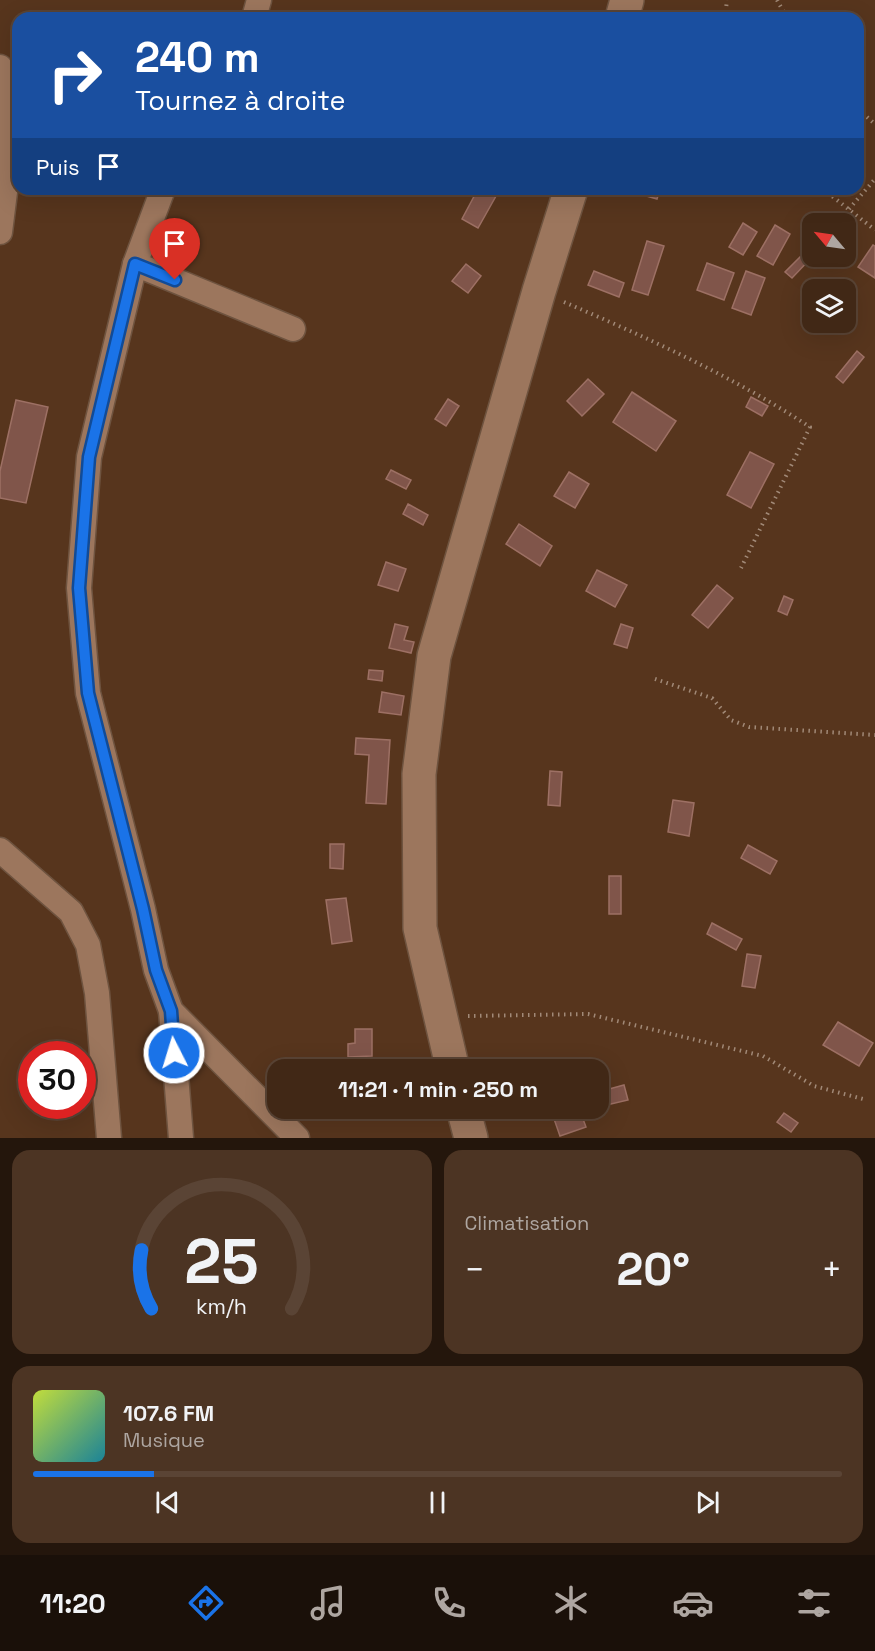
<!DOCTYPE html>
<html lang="fr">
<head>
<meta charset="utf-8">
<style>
  body { margin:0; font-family:"Space Grotesk",sans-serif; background:#4c3423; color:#f1f3f6; height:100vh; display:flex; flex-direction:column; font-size:22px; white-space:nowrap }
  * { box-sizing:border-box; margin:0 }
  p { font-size:20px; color:#aea6a1 }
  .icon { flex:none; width:33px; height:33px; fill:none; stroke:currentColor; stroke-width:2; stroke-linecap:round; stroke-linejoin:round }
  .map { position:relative; height:1138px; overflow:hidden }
  .panel { display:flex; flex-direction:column; gap:12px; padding:12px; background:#24160c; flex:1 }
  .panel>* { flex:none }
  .hud { position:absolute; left:12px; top:12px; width:852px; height:183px; border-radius:18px; box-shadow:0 6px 24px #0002,0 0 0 2px #5a4435; background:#1a4fa0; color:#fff; overflow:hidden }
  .needle { width:39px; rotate:299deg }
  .fabs { position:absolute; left:802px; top:213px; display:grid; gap:12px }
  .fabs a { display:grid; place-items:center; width:54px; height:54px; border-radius:12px; background:#412816; box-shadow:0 6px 24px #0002,0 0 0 2px #5a4435; font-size:30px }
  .speed { position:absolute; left:18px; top:1041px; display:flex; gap:12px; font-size:30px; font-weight:700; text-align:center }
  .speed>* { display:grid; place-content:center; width:78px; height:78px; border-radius:50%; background:#412816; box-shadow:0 6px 24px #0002,0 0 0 2px #5a4435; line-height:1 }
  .speed .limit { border:9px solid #d22; background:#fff; color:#111 }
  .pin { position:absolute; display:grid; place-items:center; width:51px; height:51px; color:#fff; margin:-62px -26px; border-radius:50% 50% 50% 0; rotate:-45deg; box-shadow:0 0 6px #0007 }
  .pin .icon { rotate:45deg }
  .me { position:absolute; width:66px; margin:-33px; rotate:355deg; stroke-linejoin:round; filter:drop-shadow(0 0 4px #0008) }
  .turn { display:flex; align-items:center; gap:21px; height:126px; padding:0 24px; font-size:27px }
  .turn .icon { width:78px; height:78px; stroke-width:2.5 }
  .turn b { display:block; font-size:42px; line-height:51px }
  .then { display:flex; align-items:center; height:57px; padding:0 24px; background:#0003; gap:12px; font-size:22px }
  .big { font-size:45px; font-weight:600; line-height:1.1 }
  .panel .card { flex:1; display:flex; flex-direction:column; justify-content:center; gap:9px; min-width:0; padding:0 21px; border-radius:18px; background:#4c3423 }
  .panel .dial { align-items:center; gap:0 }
  .dial svg { height:156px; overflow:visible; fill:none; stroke:#5a4435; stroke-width:7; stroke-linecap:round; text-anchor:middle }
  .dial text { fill:#f1f3f6; stroke:none }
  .song { display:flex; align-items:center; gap:18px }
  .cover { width:72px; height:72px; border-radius:9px; background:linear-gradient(135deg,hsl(70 70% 55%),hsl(190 70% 35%)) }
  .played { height:6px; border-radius:3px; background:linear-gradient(90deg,#1a73e8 15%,#5a4435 15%) }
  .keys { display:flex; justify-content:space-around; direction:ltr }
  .heat { display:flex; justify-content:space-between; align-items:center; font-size:33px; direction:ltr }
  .panel .tiles { flex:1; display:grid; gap:12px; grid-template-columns:1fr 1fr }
  .card:last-child { grid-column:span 2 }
  .trip { position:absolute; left:267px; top:1059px; width:342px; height:60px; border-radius:18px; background:#412816; box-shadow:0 6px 24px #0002,0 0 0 2px #5a4435; font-weight:600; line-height:60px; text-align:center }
  .dock { display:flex; height:96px; justify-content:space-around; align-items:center; background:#1a1009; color:#aea6a1 }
  .dock .icon { width:42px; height:42px }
  .dock .on { color:#1a73e8 }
  .dock b { font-size:27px; color:#f1f3f6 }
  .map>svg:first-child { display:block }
</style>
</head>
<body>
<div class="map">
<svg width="875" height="1138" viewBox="0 0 875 1138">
  <rect width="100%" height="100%" fill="#57351d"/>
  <!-- building -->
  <g fill="#80554a" stroke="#9d7064" stroke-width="1.5">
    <path d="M478,189H500L478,228L462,219Z"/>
    <path d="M622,189H660L657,199Z"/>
    <path d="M743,223L757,232L743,255L729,247Z"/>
    <path d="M775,225L790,234L773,265L757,256Z"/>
    <path d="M647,241L664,246L648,295L632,290Z"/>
    <path d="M873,245L875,246V278L858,267Z"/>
    <path d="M806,251L812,257L792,278L785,272Z"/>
    <path d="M707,263L734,273L724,300L697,290Z"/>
    <path d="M466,264L481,276L468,293L452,281Z"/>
    <path d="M594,271L624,283L619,297L588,285Z"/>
    <path d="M746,271L765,278L751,315L732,308Z"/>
    <path d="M857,351L864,357L843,383L836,377Z"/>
    <path d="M588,379L604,394L582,416L567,401Z"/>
    <path d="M632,392L676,421L656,451L613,422Z"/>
    <path d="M751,397L768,406L762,416L746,407Z"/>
    <path d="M448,399L459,406L446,426L435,419Z"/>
    <path d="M16,400L48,407L26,503L0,498V471Z"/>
    <path d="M750,452L774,464L751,508L727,495Z"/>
    <path d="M391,470L411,480L406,489L386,479Z"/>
    <path d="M569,472L589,484L575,508L554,496Z"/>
    <path d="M408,504L428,515L423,525L403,514Z"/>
    <path d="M519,524L552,546L540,566L506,544Z"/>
    <path d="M386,562L406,569L398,591L378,585Z"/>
    <path d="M597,570L627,585L615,607L586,591Z"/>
    <path d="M717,585L733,598L708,628L692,615Z"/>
    <path d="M784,596L793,600L787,615L778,611Z"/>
    <path d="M395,624L408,627L404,640L414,642L411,653L389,648Z"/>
    <path d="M621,624L633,628L627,648L614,644Z"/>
    <path d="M369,670L383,671L382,681L368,679Z"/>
    <path d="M382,692L404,696L401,715L379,712Z"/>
    <path d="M356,738L390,740L386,804L366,803L369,755L355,754Z"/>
    <path d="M550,771L562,772L560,806L548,805Z"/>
    <path d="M673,800L694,803L689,836L668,832Z"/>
    <path d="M330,844H344L343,869L330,868Z"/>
    <path d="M748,845L777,861L770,874L741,858Z"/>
    <rect x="609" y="876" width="12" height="38"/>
    <path d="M346,898L352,941L332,944L326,900Z"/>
    <path d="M712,923L742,939L736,950L707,934Z"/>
    <path d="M747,954L761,956L755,988L742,986Z"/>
    <path d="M838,1022L873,1043L859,1066L823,1045Z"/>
    <path d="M355,1029H372V1056L348,1057V1044L355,1043Z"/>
    <path d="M624,1085L628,1100L598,1107V1092Z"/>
    <path d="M572,1108H579L586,1127L560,1136L553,1116Z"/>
    <path d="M784,1113L798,1123L791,1132L777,1122Z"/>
  </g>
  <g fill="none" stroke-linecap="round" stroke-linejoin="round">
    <defs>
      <g id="street">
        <path d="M254,18L259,0"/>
        <path d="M0,67L8,85V168L0,232"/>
        <path d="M163,189L135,264L89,457L79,588L88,693L143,909L156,970L171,1011L297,1138"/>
        <path d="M135,264L293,329"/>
        <path d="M0,850L71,912L88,945L97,993L109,1138"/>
        <path d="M171,1011L181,1138"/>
      </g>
      <g id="secondary">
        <path d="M622,18L627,0"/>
        <path d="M453,1070L420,928L419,774L434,656L539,291L571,189"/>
        <path d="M463,1108L471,1138"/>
      </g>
    </defs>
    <!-- street casing -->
    <use href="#street" stroke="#6e533f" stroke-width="27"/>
    <!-- secondary casing -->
    <use href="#secondary" stroke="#6e533f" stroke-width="36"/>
    <!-- path -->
    <g stroke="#a18977" stroke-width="4" stroke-dasharray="1.5 4.5" stroke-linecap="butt">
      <path d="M777,0L787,18"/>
      <path d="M725,18L727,0"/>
      <path d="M858,109L875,124"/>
      <path d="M823,189L875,230"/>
      <path d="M849,209L875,179"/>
      <path d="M564,302C648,338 734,377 810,427L741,568"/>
      <path d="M655,679L712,698L731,720L749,727L875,735"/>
      <path d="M468,1016L588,1014L763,1056L814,1086L863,1099"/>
    </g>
    <!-- street -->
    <use href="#street" stroke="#9c765d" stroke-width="24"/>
    <!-- secondary -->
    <use href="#secondary" stroke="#9c765d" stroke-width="33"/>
  </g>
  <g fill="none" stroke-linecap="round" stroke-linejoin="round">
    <defs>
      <path id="route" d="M174,1053L171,1011L156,970L143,909L88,693L79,588L89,457L135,264L175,280"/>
    </defs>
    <!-- route casing -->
    <use href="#route" stroke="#114b97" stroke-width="15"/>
    <!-- route -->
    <use href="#route" stroke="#1a73e8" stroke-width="10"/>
  </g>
</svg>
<div class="fabs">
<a><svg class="needle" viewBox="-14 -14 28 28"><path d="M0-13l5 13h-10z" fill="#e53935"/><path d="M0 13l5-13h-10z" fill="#aea6a1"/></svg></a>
<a><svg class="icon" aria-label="layers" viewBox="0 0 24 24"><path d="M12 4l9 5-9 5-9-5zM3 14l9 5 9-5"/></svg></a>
</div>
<div class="speed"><div class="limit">30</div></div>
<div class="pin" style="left:175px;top:280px;background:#d93025"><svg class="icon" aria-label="arrive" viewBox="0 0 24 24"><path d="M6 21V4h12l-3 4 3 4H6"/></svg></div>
<svg class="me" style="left:174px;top:1053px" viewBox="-20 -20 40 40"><circle r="17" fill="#1a73e8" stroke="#fff" stroke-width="3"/><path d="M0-11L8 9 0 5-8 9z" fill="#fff"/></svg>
<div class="trip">11:21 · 1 min · 250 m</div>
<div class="hud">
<div class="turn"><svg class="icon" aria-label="right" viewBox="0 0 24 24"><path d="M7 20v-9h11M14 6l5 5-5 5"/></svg><div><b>240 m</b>Tournez à droite</div></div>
<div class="then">Puis<svg class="icon" aria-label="arrive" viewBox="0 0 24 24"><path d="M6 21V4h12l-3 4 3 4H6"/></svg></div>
</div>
</div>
<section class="panel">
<div class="tiles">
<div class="card dial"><svg viewBox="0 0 100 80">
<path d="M14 69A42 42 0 1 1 86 69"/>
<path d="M14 69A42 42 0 0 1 9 39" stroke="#1a73e8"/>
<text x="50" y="56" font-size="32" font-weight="700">25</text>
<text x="50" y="72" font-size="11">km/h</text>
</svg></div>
<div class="card"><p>Climatisation</p>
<div class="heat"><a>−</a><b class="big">20°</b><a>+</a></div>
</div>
<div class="card">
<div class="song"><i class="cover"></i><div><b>107.6 FM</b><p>Musique</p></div></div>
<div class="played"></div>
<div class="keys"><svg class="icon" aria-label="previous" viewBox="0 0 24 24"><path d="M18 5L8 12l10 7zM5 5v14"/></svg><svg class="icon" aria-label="pause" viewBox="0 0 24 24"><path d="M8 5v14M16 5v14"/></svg><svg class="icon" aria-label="next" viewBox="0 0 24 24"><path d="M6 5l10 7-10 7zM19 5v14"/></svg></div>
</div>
</div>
</section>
<nav class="dock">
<b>11:20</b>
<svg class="icon on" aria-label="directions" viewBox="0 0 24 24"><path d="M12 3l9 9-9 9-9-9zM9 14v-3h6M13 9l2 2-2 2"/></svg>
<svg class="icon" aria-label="music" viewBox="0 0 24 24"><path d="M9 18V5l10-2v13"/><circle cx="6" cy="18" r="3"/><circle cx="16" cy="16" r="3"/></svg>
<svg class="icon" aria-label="phone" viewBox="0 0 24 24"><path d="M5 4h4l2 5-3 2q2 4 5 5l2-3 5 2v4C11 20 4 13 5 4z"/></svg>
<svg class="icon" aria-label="climate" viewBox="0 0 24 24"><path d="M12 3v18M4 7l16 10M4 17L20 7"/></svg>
<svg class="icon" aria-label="car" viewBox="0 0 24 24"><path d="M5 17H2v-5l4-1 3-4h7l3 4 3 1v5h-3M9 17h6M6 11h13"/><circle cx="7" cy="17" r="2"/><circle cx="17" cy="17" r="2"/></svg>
<svg class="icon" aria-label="filters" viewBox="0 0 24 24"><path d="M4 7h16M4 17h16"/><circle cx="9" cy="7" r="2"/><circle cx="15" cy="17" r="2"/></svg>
</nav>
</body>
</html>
